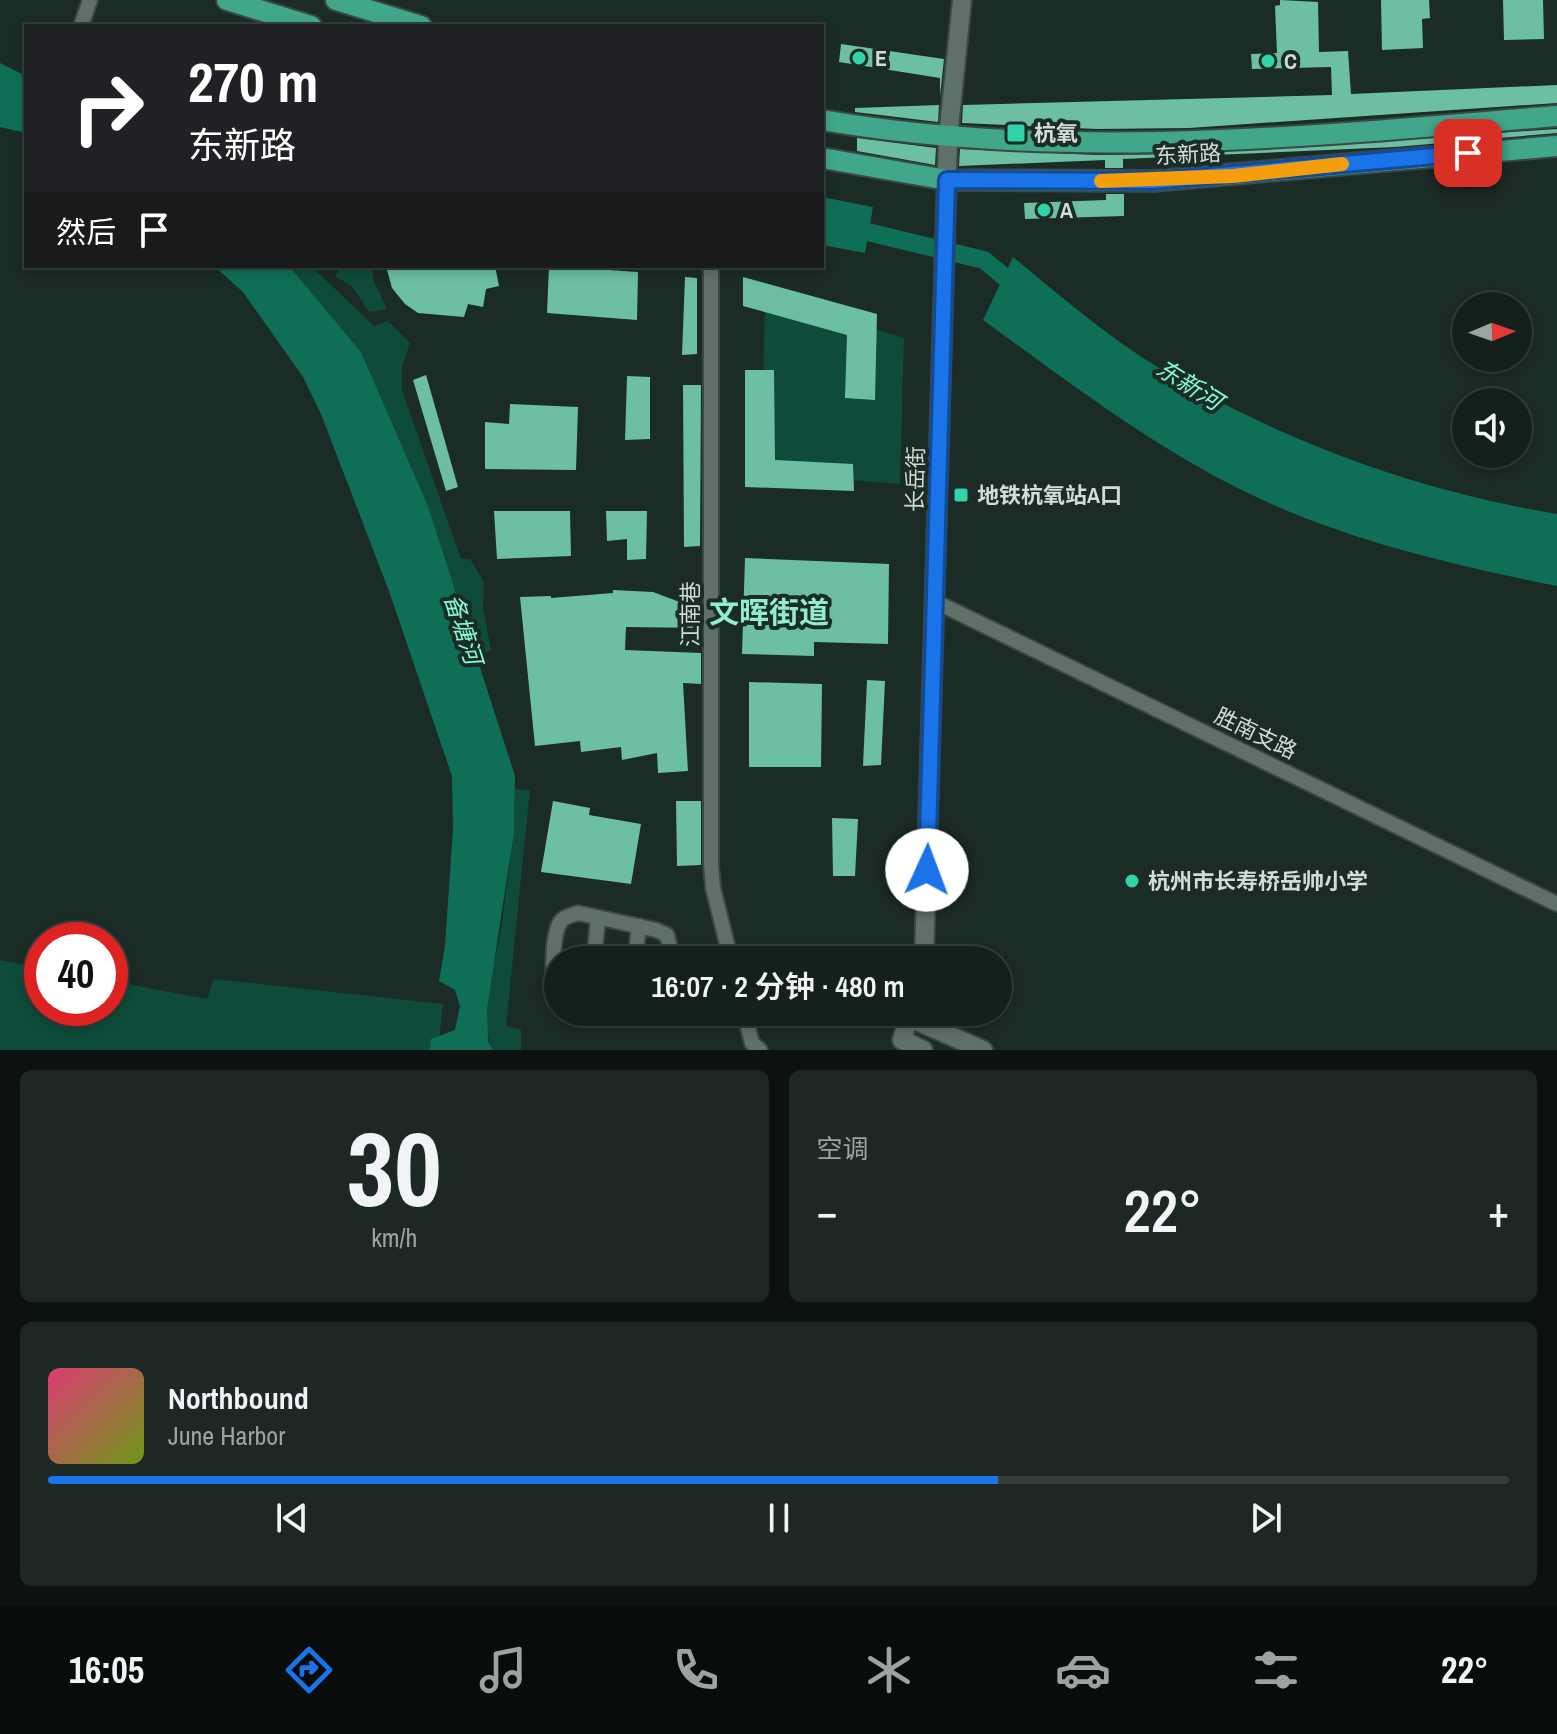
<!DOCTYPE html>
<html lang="zh">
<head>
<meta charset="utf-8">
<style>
  body { margin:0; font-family:"Archivo Narrow","Noto Sans SC",sans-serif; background:#1d2825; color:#f1f3f6; height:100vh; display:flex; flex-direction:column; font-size:30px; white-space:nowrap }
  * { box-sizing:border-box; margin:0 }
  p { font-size:26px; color:#9da3a3 }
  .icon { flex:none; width:44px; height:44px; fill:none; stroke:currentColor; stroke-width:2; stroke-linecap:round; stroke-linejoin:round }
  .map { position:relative; height:1050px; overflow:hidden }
  .details { display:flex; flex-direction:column; gap:20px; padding:20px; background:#0b120f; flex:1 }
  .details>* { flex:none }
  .top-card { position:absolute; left:24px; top:24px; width:800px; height:244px; border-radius:0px; box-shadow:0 4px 12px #0003,0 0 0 2px #333e3b; background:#202124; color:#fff; overflow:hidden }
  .needle { width:52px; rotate:88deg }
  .controls { position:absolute; left:1452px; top:292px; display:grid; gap:16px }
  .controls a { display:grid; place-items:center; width:80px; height:80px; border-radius:50%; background:#14201c; box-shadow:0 4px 12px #0003,0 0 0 2px #333e3b; font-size:40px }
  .speed { position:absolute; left:24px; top:922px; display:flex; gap:16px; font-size:40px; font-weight:700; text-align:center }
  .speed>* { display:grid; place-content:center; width:104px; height:104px; border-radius:50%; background:#14201c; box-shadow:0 4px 12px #0003,0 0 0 2px #333e3b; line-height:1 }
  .speed .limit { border:12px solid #d22; background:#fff; color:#111 }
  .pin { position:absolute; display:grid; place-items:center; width:68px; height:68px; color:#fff; margin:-34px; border-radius:16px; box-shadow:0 4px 12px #0006 }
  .me { position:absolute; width:88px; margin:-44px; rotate:2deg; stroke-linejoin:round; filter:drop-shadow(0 0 6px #0008) }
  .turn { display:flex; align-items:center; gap:28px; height:168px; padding:0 32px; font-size:36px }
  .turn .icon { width:104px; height:104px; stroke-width:2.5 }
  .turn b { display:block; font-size:56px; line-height:68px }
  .then { display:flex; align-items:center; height:76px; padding:0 32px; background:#0003; gap:16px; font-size:30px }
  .big { font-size:60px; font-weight:600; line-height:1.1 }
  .details .widget { flex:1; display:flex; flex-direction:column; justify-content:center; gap:12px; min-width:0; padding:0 28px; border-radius:12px; background:#1d2825 }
  .details .dial { align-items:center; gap:0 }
  .dial b { font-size:104px; line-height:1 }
  .song { display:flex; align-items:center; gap:24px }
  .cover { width:96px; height:96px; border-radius:12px; background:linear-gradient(135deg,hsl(340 70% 55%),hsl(80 70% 35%)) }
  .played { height:8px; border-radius:4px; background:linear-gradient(90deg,#1a73e8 65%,#333e3b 65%) }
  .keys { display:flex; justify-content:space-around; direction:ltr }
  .heat { display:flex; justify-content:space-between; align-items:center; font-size:44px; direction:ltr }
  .details .tiles { flex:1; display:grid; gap:20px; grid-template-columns:1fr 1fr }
  .widget:last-child { grid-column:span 2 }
  .trip { position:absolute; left:544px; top:946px; width:468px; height:80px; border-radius:40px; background:#14201c; box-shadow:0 4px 12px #0003,0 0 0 2px #333e3b; font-weight:600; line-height:80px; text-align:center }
  .tab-bar { display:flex; height:128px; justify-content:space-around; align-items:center; background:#080d0b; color:#9da3a3 }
  .tab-bar .icon { width:56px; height:56px }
  .tab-bar .on { color:#1a73e8 }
  .tab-bar b { font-size:36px; color:#f1f3f6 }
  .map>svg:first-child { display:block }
</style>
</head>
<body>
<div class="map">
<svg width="1557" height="1050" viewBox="0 0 1557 1050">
  <rect width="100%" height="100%" fill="#1b2b25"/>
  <!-- green -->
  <g fill="#0f4b3a">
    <path d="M289,266H311L374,326L388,321L410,343L402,367V390L461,559H470L484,582L483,608L491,650L477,657L428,506L361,352Z"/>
    <path d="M341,266H372L373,279L387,309L369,312L352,286L335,276Z"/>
    <path d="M765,296L904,338L900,484L761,473Z"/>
    <path d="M515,789L530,790L506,1026L521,1030V1050H493C476,1019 497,958 502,923C508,878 514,834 515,789Z"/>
    <path d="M0,960L42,968V1008H110V981L207,999L214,979L443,1004L438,1050H0Z"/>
  </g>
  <!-- water -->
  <g fill="#0f6f56">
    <path d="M0,63L26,76V133L0,127Z"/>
    <path d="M822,197L873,207L865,253L822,245Z"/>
    <path d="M1013,257C1060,296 1107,336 1159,368C1281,441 1417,491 1557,514V586C1458,566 1357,543 1265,501C1163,455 1073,385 983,320Z"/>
    <path d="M214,266H289L361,352L428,506L515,776L514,832L487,1009L488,1041L493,1050H430L431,1039L455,1030L460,1006L455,990L439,981L445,946L453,829L452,776L389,591L321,414L303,377L243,292Z"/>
  </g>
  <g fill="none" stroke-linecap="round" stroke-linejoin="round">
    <!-- canal -->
    <path stroke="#0f6f56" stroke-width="18" d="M822,221L984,260L1023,292"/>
  </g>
  <!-- building -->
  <g fill="#6cbfa3">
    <path d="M1280,0L1318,2L1319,52L1348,51L1351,94L1557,85V103L1189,128L1097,129L962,123L963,105L1332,95L1331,67L1252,69L1251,54L1277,53L1275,6L1280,5Z"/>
    <path d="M1381,0H1429L1430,18L1422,19L1423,48L1382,50Z"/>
    <path d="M1503,0H1543L1544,39L1504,40Z"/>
    <path d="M841,44L944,59L940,96V78L839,62Z"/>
    <path d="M939,105L938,122L855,112V108Z"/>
    <path d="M1557,129V133L1395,147L1123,159V168H1105V160L959,166L960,149L1097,155L1190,154Z"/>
    <path d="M857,138L936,148L935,165L857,151Z"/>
    <path d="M1106,194H1124V216L1025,219L1024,203L1106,200Z"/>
    <path d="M386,266H495L499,286L486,289L483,307L468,304L464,317L418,313L405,304L392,288Z"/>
    <path d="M549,266L638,272L637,320L547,313Z"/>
    <path d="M685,277L697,278V354L682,355Z"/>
    <path d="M743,277L877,314L875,400L845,398L847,335L743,306Z"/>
    <path d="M745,370H774L775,460L853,464L854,491L745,487Z"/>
    <path d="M426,375L458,487L446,491L413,380Z"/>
    <path d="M627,376L650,377V439L625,440Z"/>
    <path d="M683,385H701L700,546L684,547Z"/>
    <path d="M510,404L578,407L576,470L485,469V422L509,424Z"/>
    <path d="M494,511H570L571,556L497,559Z"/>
    <path d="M606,511H647L646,559L627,560V539L607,541Z"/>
    <path d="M745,558L889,564L888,644L814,642V656L742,654Z"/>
    <path d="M613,590L653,592L701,610V628L626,627L625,650L701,653V684L683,683L688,771L658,773L657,753L622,760L621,747L581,752L580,741L535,746L520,597L551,596V598L613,593Z"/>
    <path d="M867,680L885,681L881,765L863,766Z"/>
    <path d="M749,682L822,684L821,767H749Z"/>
    <path d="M553,801L590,808L589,815L641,824L631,884L541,872Z"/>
    <path d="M676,801H701V865L677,866Z"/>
    <path d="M832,818L858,819L855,876H833Z"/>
  </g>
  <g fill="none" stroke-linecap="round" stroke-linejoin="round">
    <defs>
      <g id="street">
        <path d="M81,26L90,0"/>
        <path d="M711,266V864L713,888L731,960"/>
        <path d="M936,602L1557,904"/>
        <path d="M594,960L598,918"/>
        <path d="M635,960L639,926"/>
        <path d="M558,992C551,980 552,933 561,921C565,916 572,915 578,913L656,930L667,935L673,960"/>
        <path d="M744,1012L752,1043L760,1050"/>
      </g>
      <g id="secondary">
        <path d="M924,960L948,138L962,0"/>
        <path d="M910,1012L902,1040L923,1050"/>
        <path d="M908,1017L983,1050"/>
      </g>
      <g id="primary">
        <path d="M227,0L311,26"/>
        <path d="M336,0L421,26"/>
        <path d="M822,120C1065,162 1313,136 1557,116"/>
        <path d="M822,158L947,180L1153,181L1557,146"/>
      </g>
    </defs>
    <!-- street casing -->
    <use href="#street" stroke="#3a4743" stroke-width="18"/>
    <!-- secondary casing -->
    <use href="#secondary" stroke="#3a4743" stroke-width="22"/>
    <!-- primary casing -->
    <use href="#primary" stroke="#3a4743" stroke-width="24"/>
    <!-- street -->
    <use href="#street" stroke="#5e7069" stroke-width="14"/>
    <!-- secondary -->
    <use href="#secondary" stroke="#5e7069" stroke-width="18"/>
    <!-- primary -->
    <use href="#primary" stroke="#40a78b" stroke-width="20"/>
  </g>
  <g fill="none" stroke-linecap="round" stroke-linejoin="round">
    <defs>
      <path id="route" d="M927,870L947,180L1153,181L1468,153"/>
    </defs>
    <!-- route casing -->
    <use href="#route" stroke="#114b97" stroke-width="20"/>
    <!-- route -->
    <use href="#route" stroke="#1a73e8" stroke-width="14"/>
    <!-- slow -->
    <path stroke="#f59e0b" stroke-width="14" d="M1101,181L1233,176L1342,164"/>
  </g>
  <!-- markers -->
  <g fill="#31d4a9" stroke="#1b2b25" stroke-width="3">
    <circle cx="859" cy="58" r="8"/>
    <circle cx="1268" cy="61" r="8"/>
    <rect x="1006" y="123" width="20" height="20" rx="4"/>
    <circle cx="1044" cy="210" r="8"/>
    <rect x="953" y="487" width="16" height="16" rx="4"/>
    <circle cx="1132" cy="881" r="8"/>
  </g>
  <g text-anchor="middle" stroke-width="8" stroke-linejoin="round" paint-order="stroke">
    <!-- poi labels -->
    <g font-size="22" font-weight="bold" fill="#d2dcd8" stroke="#1b2b25" text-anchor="start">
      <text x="875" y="66">E</text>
      <text x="1284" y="69">C</text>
      <text x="1034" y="141">杭氧</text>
      <text x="1060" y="218">A</text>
      <text x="977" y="503">地铁杭氧站A口</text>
      <text x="1148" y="889">杭州市长寿桥岳帅小学</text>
    </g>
    <!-- street labels -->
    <g font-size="22" fill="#d2dcd8" stroke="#1b2b25">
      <text transform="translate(1188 154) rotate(-3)" y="8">东新路</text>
      <text transform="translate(915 479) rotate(-89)" y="8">长岳街</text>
      <text transform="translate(690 614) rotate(-90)" y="8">江南巷</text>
      <text transform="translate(1256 733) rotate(26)" y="8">胜南支路</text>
    </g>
    <!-- water labels -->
    <g font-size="24" font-style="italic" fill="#84fad4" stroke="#1b2b25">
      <text transform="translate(1189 385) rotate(32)" y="8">东新河</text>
      <text transform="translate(463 629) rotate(72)" y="8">备塘河</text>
    </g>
    <!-- district labels -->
    <g font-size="30" font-weight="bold" fill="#91edcd" stroke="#1b2b25">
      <text x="769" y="623">文晖街道</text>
    </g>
  </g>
</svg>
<div class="controls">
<a><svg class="needle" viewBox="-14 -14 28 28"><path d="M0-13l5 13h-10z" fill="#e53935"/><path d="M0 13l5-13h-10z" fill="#9da3a3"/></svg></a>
<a><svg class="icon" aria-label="sound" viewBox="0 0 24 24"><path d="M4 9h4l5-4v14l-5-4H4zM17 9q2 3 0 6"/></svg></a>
</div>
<div class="speed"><div class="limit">40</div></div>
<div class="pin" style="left:1468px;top:153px;background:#d93025"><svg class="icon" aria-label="arrive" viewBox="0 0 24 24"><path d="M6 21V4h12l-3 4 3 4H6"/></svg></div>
<svg class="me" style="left:927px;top:870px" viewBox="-20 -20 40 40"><circle r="19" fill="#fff"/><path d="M0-13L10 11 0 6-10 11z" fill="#1a73e8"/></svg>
<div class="trip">16:07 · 2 分钟 · 480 m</div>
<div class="top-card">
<div class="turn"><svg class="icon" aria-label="right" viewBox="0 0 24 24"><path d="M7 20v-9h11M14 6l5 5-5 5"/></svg><div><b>270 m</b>东新路</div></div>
<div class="then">然后<svg class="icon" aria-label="arrive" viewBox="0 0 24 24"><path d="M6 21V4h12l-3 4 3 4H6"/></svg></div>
</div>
</div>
<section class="details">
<div class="tiles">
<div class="widget dial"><b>30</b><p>km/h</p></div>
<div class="widget"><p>空调</p>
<div class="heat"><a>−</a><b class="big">22°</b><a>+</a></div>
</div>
<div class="widget">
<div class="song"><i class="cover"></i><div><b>Northbound</b><p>June Harbor</p></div></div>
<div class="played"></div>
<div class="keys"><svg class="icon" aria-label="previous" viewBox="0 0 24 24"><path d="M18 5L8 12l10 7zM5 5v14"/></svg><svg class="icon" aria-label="pause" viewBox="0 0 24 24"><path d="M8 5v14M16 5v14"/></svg><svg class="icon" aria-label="next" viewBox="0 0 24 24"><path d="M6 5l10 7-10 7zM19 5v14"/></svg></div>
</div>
</div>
</section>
<nav class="tab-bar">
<b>16:05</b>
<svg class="icon on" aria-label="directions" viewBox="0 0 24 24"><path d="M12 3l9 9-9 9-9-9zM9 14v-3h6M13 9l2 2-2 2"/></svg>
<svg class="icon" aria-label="music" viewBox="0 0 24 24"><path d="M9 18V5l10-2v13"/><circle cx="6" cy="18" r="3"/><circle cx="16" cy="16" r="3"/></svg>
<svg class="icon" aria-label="phone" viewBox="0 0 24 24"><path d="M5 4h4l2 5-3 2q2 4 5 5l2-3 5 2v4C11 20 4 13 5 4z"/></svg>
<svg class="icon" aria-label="climate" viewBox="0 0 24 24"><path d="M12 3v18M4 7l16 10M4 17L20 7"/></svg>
<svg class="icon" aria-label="car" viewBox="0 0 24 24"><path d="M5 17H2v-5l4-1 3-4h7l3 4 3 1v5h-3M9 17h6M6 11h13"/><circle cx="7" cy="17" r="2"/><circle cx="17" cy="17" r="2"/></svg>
<svg class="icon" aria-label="filters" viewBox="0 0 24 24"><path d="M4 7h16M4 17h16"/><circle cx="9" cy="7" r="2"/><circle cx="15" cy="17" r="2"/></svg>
<b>22°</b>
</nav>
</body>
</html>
